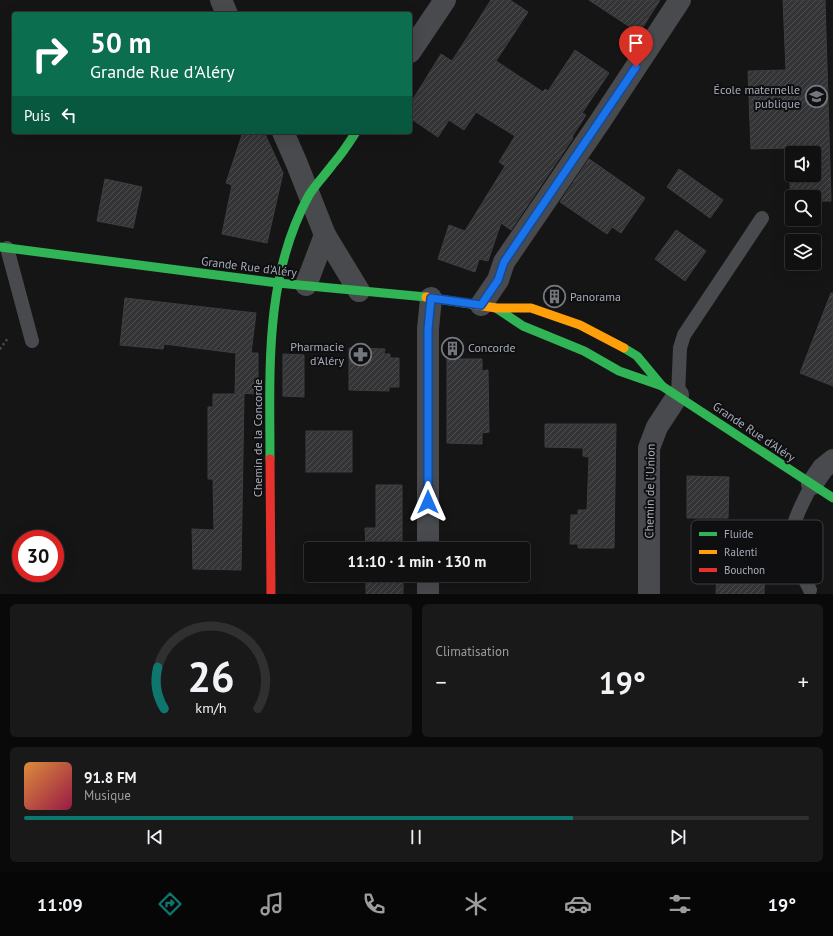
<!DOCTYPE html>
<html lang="fr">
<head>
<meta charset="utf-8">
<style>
  body { margin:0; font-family:"PT Sans",sans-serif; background:#191919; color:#f1f3f6; height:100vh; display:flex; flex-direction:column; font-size:15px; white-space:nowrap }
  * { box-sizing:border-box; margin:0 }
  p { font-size:13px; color:#9c9d9f }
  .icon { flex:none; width:22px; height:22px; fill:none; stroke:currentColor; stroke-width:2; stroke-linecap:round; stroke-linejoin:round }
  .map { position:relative; height:594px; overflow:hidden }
  .sheet { display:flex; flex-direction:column; gap:10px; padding:10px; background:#090909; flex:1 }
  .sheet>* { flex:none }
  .hud { position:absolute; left:12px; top:12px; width:400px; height:122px; border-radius:4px; box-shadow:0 4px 16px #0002,0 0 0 1px #303030; background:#0b6e4f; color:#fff; overflow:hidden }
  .buttons { position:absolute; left:785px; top:146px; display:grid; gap:8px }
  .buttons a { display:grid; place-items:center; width:36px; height:36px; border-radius:4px; background:#101010; box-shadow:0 4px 16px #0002,0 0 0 1px #303030; font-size:20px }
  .speed { position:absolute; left:12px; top:530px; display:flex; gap:8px; font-size:20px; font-weight:700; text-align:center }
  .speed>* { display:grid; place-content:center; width:52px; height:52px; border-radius:50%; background:#101010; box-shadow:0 4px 16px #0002,0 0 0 1px #303030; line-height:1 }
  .speed .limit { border:6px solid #d22; background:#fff; color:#111 }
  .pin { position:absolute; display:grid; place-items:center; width:34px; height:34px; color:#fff; margin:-41px -17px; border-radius:50% 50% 50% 0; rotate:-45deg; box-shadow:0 0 4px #0007 }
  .pin .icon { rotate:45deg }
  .me { position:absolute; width:44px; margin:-22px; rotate:0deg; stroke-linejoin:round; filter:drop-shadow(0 0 3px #0008) }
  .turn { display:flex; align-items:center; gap:14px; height:84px; padding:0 12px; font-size:18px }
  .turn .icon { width:52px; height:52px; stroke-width:2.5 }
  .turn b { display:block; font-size:28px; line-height:34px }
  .then { display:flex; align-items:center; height:38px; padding:0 12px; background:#0003; gap:8px; font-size:15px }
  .big { font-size:30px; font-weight:600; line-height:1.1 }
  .sheet .card { flex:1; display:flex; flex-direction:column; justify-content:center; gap:6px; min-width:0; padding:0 14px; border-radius:6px; background:#191919 }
  .sheet .dial { align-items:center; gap:0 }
  .dial svg { height:104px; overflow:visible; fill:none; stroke:#303030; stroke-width:7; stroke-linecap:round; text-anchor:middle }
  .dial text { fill:#f1f3f6; stroke:none }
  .song { display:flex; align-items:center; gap:12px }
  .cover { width:48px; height:48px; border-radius:6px; background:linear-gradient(135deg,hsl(30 70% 55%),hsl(340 70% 35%)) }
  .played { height:4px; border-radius:2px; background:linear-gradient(90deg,#0f766e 70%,#303030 70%) }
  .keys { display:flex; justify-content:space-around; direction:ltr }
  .heat { display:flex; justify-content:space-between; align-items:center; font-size:22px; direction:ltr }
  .sheet .tiles { flex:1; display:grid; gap:10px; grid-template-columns:1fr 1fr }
  .card:last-child { grid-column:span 2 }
  .trip { position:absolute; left:304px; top:542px; width:226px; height:40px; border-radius:4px; background:#101010; box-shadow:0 4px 16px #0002,0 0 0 1px #303030; font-weight:600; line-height:40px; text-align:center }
  .menu { display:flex; height:64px; justify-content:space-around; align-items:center; background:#060606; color:#9c9d9f }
  .menu .icon { width:28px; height:28px }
  .menu .selected { color:#0f766e }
  .menu b { font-size:18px; color:#f1f3f6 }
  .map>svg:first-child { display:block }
</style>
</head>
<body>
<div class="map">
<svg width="833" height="594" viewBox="0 0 833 594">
  <defs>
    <pattern id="building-hatch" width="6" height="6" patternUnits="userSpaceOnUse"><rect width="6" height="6" fill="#343436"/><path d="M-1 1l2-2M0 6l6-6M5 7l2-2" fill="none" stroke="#4e4f51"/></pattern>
  </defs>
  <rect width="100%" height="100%" fill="#151515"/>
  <!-- building -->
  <g fill="url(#building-hatch)" stroke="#3d3e41" fill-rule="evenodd">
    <path d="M491,0H510L528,12L496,61L543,92L545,89L548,91L575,50L609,73L582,113L586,115L572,137L573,138L511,230L501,223L488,261L479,259L475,272L438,259L449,225L465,231L505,166L499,162L515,136L476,112L464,130L449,120L438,137L410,118V104L441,54L452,61Z"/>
    <path d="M589,0H660L639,33Z"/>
    <path d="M783,0H825L831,201H814V197H792L791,201L788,148L751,149L748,71L786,70ZM792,153H814V175H792Z"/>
    <path d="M243,132H264L283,173L267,243L222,234L232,185L226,183Z"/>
    <path d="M589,159L645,198L621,233L612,227L607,234L560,202Z"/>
    <path d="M679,169L723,200L710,218L667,187Z"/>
    <path d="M105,179L142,187L133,228L97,221Z"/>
    <path d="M676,230L706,251L685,281L655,259Z"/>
    <path d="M831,293H833V386L800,373Z"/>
    <path d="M125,298L256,313L251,353H258V394L235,393L236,353L164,344L163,349L120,345Z"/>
    <path d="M349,348L385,349L384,354H390V358H399V387H389V391L349,390Z"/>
    <path d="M283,354L304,355V397L283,396Z"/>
    <path d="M447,359H482V371L488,370L489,432L482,433V444L447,443Z"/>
    <path d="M213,394H244L241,570L193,569L192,529L214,530L213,479H208V407H213Z"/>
    <path d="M545,424H616L614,548H578V544H570L571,515H578V510H587L589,457L583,456V448L545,447Z"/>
    <rect x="306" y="431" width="46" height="41"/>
    <path d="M687,476L729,477L728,518H687Z"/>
    <path d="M376,485H402V549H366L365,528H376Z"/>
    <path d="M731,562H765L764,594H716L717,569H730Z"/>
    <rect x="366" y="575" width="37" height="19"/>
  </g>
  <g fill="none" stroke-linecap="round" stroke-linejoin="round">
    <!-- path -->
    <path stroke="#4b4c50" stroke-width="2.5" stroke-dasharray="2 3" stroke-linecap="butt" d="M0,349L8,338"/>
    <!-- lane -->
    <g stroke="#494a4e" stroke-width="14">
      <path d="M7,248L32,341"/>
      <path d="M678,395L680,348L684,335L762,218"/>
      <path d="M810,590C805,579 797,567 794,555C786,529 801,507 812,484"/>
    </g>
    <!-- street -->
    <g stroke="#494a4e" stroke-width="22">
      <path d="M221,0L227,14"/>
      <path d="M410,52L445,0"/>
      <path d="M283,132L297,164L325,235L306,285"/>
      <path d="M325,235L359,291"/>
      <path d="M481,305L498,280L504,262L601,120L680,0"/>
      <path d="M812,484L823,468L833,460"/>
      <path d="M428,549V329L431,298"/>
      <path d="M428,594V575"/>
      <path d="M649,594V448L657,427L678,395"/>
    </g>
    <!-- fast -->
    <g stroke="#30b455" stroke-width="9">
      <path d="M0,247L278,283L426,297"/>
      <path d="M496,308L523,326L584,351L619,371L662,386L833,498"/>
      <path d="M624,348L637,356L662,386"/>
      <path d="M270,459C270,370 264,277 309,195C316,184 325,175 333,164C342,154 349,143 356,132"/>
    </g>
    <!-- slow -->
    <path stroke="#ff9f0a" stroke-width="9" d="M426,297L496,308H531L580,325L624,348"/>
    <!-- jam -->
    <path stroke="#e5322d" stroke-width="9" d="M270,459L271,594"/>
  </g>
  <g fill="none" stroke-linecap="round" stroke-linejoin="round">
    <defs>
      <path id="route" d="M428,502V329L431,298L481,305L498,280L504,262L636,67"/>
    </defs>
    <!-- route casing -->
    <use href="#route" stroke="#114b97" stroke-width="10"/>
    <!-- route -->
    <use href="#route" stroke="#1a73e8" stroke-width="7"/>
  </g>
  <!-- icons -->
  <defs>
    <symbol id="school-ring" viewBox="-11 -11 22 22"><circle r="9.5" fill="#0f0f11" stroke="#73777e" stroke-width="1.5"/><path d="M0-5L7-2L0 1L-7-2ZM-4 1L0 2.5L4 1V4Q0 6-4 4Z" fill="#73777e"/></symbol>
    <symbol id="building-ring" viewBox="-11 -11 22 22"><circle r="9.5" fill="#0f0f11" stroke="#73777e" stroke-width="1.5"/><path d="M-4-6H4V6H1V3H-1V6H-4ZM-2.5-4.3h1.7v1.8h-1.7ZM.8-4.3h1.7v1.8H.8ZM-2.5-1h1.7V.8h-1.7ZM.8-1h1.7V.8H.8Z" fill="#73777e"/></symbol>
    <symbol id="pharmacy-ring" viewBox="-11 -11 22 22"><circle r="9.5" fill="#0f0f11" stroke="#73777e" stroke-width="1.5"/><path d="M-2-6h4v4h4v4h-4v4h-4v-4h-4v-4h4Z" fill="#73777e"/></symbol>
  </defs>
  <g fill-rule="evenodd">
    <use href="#school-ring" x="804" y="84" width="25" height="25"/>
    <use href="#building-ring" x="542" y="284" width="25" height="25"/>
    <use href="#building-ring" x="440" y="336" width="25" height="25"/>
    <use href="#pharmacy-ring" x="348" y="342" width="25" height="25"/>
  </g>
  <g text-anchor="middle" stroke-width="4" stroke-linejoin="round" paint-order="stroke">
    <!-- poi labels -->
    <g font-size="12" fill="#a6acb7" stroke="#0f0f11" text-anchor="end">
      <text x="800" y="94">École maternelle<tspan x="800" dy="14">publique</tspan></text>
      <text x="570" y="301" text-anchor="start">Panorama</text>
      <text x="344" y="351">Pharmacie<tspan x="344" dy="14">d'Aléry</tspan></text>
      <text x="468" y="352" text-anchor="start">Concorde</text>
    </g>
    <!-- street labels -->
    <g font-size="12" fill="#a6acb7" stroke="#0f0f11">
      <text transform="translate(249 267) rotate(7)" y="4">Grande Rue d'Aléry</text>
      <text transform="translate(754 432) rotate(34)" y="4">Grande Rue d'Aléry</text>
      <text transform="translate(258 438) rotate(-90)" y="4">Chemin de la Concorde</text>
      <text transform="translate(650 491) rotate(-89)" y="4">Chemin de l'Union</text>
    </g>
  </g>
  <!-- legend -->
  <rect x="691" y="520" width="132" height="64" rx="6" fill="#0f0f11" stroke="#3c3e43" stroke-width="1"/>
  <rect x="699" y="532" width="18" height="4" fill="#30b455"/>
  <rect x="699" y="550" width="18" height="4" fill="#ff9f0a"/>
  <rect x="699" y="568" width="18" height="4" fill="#e5322d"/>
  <g font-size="11" fill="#a6acb7">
    <text x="724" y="538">Fluide</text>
    <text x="724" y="556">Ralenti</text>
    <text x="724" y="574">Bouchon</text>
  </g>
</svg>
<div class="buttons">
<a><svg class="icon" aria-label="sound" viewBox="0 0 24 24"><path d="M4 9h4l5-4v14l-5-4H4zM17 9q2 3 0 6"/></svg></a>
<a><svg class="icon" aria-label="search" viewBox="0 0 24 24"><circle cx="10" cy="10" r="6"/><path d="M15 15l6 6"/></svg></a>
<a><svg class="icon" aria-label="layers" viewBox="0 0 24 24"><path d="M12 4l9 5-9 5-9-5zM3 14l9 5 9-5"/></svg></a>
</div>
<div class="speed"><div class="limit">30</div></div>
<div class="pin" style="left:636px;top:67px;background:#d93025"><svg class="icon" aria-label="arrive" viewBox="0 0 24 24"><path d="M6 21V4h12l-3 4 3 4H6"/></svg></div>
<svg class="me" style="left:428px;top:502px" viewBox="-20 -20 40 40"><path d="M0-17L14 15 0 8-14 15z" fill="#1a73e8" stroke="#fff" stroke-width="4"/></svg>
<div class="trip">11:10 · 1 min · 130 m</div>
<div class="hud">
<div class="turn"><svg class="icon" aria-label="right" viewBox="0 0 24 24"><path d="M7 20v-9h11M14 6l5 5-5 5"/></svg><div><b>50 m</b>Grande Rue d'Aléry</div></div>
<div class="then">Puis<svg class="icon" aria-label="left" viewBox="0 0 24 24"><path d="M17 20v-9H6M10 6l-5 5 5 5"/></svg></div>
</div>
</div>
<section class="sheet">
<div class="tiles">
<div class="card dial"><svg viewBox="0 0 100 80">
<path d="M14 69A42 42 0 1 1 86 69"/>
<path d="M14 69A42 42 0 0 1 9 37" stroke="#0f766e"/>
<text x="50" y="56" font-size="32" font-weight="700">26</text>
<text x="50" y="72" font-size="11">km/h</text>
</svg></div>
<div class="card"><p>Climatisation</p>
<div class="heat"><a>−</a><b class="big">19°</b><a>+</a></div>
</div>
<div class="card">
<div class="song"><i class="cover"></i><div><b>91.8 FM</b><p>Musique</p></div></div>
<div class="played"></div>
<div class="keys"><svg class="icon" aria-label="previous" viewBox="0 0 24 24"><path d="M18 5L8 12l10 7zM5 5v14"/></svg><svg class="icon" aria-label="pause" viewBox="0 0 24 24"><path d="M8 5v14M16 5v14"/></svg><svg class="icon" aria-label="next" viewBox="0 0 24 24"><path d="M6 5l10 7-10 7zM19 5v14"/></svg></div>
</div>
</div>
</section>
<nav class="menu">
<b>11:09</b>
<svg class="icon selected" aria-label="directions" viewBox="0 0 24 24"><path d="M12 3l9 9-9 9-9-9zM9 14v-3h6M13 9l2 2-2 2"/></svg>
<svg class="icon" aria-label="music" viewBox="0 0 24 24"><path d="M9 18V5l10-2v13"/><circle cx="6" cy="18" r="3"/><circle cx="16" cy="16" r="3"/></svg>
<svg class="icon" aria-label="phone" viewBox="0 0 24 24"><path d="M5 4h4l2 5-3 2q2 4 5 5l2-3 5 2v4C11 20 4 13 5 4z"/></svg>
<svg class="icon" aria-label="climate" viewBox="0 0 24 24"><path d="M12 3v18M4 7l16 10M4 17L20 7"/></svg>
<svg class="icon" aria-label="car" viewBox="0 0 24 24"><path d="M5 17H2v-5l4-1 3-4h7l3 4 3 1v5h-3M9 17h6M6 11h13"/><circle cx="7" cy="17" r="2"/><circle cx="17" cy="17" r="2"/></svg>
<svg class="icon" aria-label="filters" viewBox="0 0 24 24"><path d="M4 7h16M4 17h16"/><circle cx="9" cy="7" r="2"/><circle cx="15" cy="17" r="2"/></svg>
<b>19°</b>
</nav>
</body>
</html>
